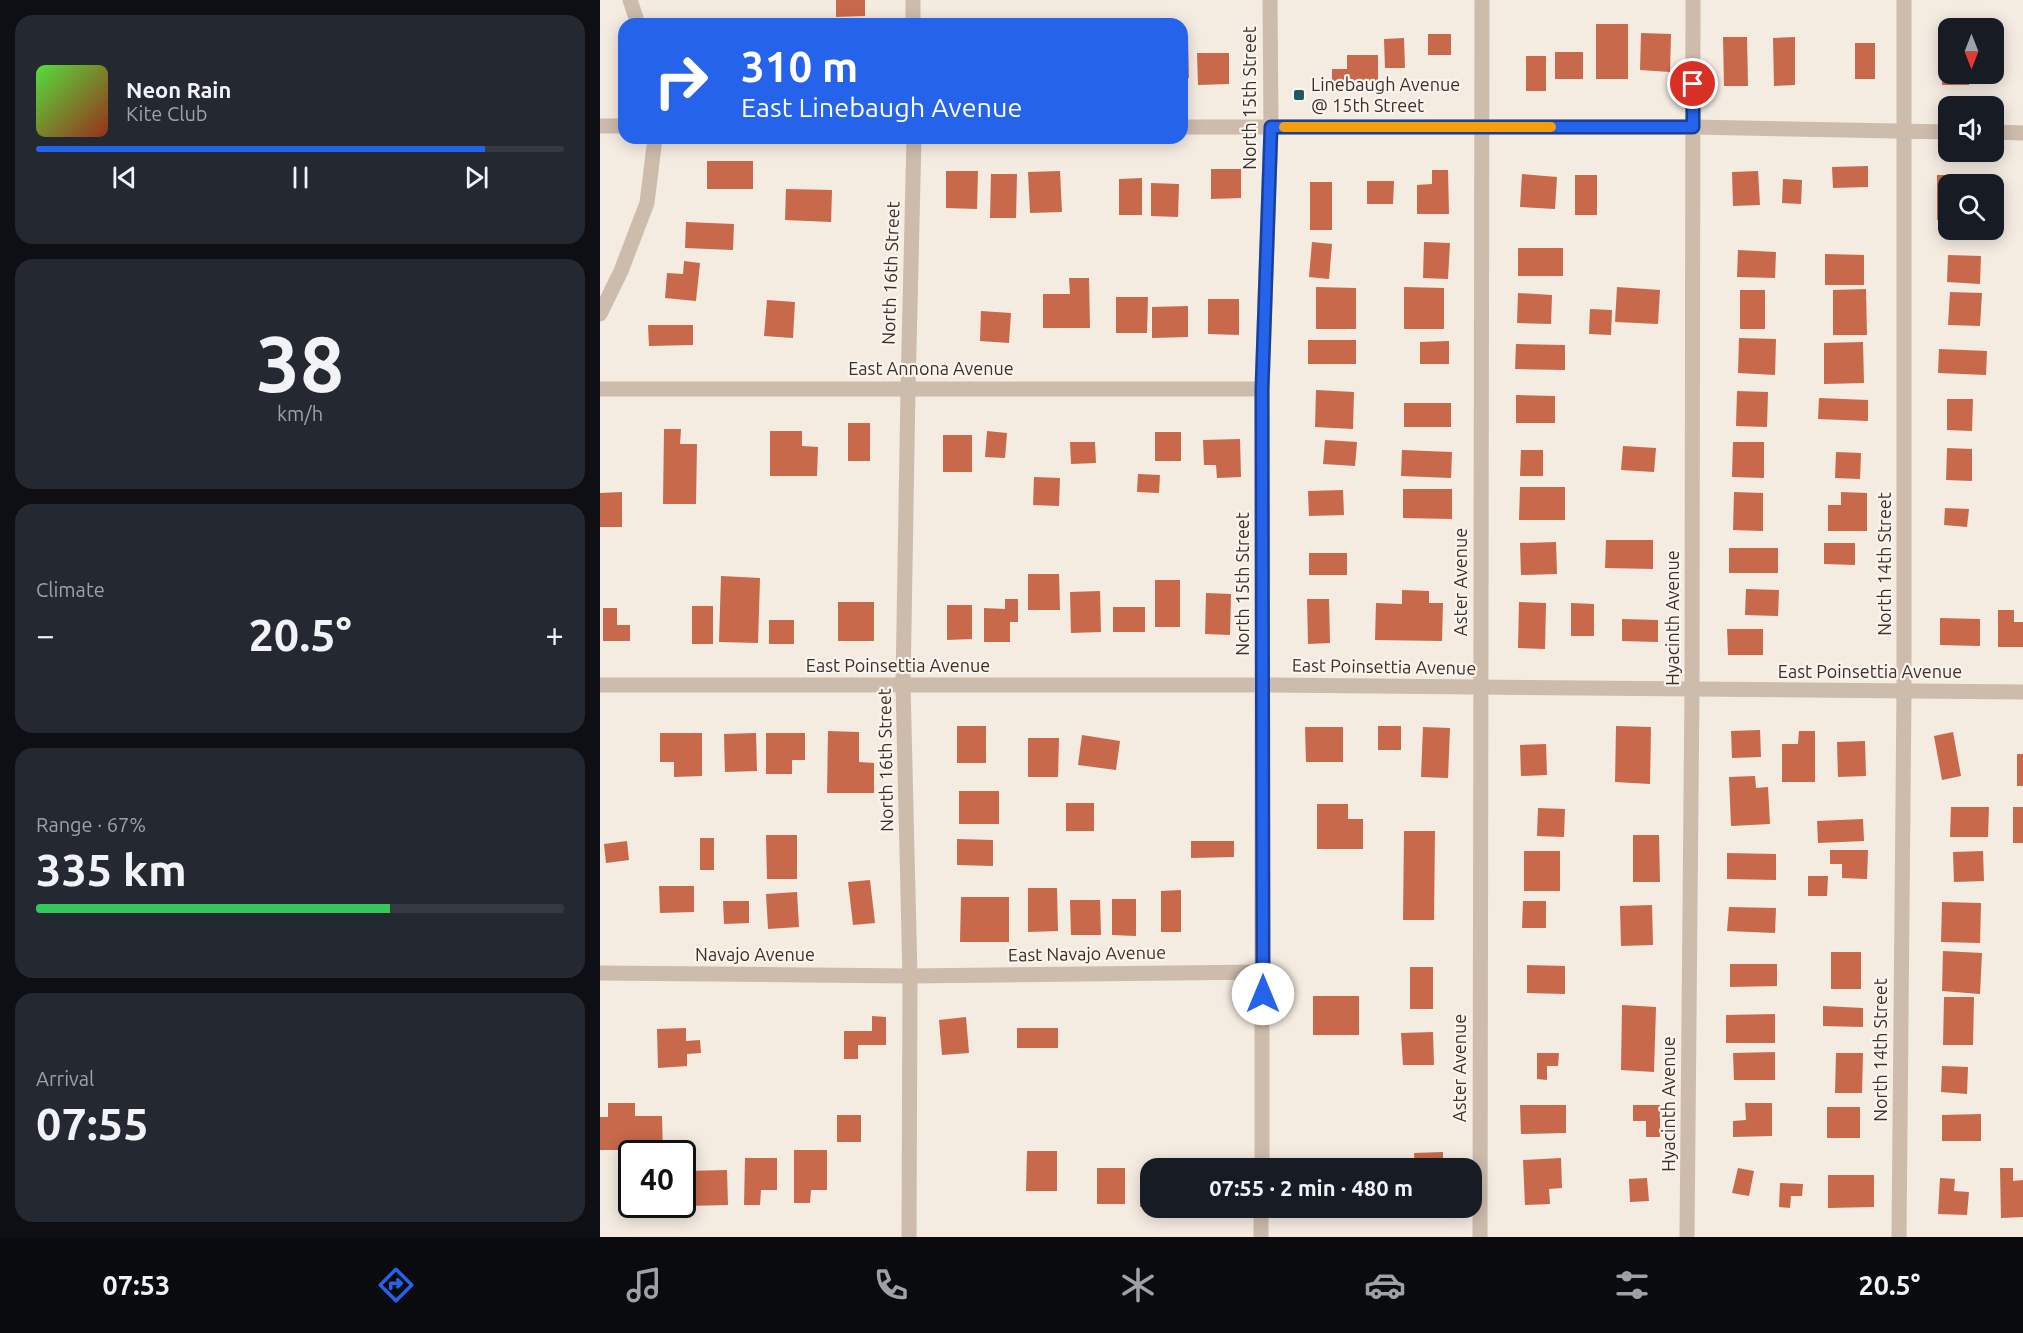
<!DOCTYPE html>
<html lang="en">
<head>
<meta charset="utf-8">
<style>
  body { margin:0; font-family:Ubuntu,sans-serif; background:#242831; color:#f1f3f6; height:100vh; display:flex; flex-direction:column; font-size:22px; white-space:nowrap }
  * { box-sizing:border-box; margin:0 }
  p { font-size:20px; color:#9ea1a6 }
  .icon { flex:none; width:33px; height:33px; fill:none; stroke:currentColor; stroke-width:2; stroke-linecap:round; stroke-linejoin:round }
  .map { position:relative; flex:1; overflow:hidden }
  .panel { display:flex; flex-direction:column; gap:15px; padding:15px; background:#0d0f14; width:600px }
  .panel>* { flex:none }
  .top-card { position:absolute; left:18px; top:18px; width:570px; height:126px; border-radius:18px; box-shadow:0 3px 15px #0003; background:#2563eb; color:#fff; overflow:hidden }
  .needle { width:39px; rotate:180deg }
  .fabs { position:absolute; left:1338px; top:18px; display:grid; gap:12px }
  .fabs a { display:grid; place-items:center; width:66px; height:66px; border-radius:12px; background:#171b24; box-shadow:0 3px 15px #0003; font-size:30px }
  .speed { position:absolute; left:18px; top:1140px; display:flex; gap:12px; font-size:30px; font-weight:700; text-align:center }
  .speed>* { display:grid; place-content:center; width:78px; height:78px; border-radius:50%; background:#171b24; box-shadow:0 3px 15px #0003; line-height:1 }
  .speed .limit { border:3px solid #111; border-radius:9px; background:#fff; color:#111 }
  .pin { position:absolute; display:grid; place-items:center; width:51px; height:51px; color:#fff; margin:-26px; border:3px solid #fff; border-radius:50%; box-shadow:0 2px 6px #0007 }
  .me { position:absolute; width:66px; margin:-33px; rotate:0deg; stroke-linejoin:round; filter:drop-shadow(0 0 4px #0008) }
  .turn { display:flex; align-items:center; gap:21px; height:126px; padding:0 24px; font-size:27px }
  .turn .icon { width:78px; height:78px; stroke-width:2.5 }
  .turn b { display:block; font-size:42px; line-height:51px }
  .big { font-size:45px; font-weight:600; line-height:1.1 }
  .panel .widget { flex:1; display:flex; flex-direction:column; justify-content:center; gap:9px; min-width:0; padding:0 21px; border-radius:18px; background:#242831 }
  .panel .dial { align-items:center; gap:0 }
  .dial b { font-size:78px; line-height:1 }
  .song { display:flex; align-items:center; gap:18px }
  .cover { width:72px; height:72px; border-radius:9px; background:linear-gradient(135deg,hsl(110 70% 55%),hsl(10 70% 35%)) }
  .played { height:6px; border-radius:3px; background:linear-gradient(90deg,#2563eb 85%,#363941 85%) }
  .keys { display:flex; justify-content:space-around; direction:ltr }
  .heat { display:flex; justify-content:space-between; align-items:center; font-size:33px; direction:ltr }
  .charge { height:9px; border-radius:4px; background:linear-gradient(90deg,#34c759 67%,#363941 0) }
  .trip { position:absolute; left:540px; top:1158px; width:342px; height:60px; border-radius:18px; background:#171b24; box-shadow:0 3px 15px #0003; font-weight:600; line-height:60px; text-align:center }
  .tabs { display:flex; height:96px; justify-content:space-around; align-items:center; background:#090b0e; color:#9ea1a6 }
  .tabs .icon { width:42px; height:42px }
  .tabs .selected { color:#2563eb }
  .tabs b { font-size:27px; color:#f1f3f6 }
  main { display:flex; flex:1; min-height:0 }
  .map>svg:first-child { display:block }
</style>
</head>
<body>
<main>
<section class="panel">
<div class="widget">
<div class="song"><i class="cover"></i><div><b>Neon Rain</b><p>Kite Club</p></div></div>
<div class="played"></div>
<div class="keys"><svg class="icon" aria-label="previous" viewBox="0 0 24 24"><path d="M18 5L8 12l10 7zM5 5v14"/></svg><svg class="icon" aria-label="pause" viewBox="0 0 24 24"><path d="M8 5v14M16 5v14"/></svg><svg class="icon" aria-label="next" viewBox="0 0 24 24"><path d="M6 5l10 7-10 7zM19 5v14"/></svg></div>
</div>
<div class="widget dial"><b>38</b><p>km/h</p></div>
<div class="widget"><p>Climate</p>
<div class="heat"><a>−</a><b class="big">20.5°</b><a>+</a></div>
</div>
<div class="widget"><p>Range · 67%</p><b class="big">335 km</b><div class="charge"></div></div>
<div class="widget"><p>Arrival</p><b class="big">07:55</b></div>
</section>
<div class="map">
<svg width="1423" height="1237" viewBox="0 0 1423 1237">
  <rect width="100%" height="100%" fill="#f4ebe1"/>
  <!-- building -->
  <g fill="#c8694b">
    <path d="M236,0H265V16L236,17Z"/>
    <rect x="996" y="24" width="32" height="55"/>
    <path d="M1342,30H1348V74H1369V85H1342Z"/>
    <path d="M1041,33L1071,34L1070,72L1040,70Z"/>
    <rect x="828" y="34" width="23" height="21"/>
    <path d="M588,36L589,78H582V37Z"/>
    <path d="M1123,37H1147L1148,86H1124Z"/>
    <path d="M1195,37V85L1174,86L1173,38Z"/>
    <path d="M804,38L805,68H785L784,39Z"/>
    <rect x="1255" y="43" width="20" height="36"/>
    <rect x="955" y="52" width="28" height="27"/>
    <path d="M597,53H629V84L598,85Z"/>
    <path d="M747,55H778V82L732,83V69H747Z"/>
    <rect x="926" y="56" width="20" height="35"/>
    <rect x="107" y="161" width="46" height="28"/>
    <path d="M1268,166V187L1233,188L1232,167Z"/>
    <path d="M611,169H641V198L611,199Z"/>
    <path d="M832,170H848L849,214H817V185L832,184Z"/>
    <path d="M346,171H378L377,209L346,208Z"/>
    <path d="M460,171L462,212L430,213L428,172Z"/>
    <path d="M1158,171L1160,205L1133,206L1132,172Z"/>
    <path d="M391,174H417L416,218H390Z"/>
    <path d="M922,174L957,177L955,209L920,207Z"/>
    <rect x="975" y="175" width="22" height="40"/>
    <path d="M1337,175H1363V184H1348V220H1337Z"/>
    <path d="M542,178V215H519V179Z"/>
    <path d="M1183,179L1202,180L1201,204L1182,203Z"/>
    <path d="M767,181H794L793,204H767Z"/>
    <rect x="710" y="182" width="22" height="48"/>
    <path d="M551,183L579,184L578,217L551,216Z"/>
    <path d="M186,189L232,190L231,222L185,220Z"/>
    <path d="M86,222L134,224L133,250L85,248Z"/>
    <path d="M712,242L732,244L729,279L709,277Z"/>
    <path d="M824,242L850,243L848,279L823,278Z"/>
    <rect x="918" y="248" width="45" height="28"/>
    <path d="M1138,250L1176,252L1175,278L1137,277Z"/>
    <path d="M1225,254L1264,255V285H1225Z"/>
    <path d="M1348,255L1381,256L1380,284L1347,282Z"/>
    <path d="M84,261L100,263L96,301L65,298L67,273L83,274Z"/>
    <path d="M469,278H489L490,328H443V294H470Z"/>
    <path d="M716,287L756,288V329H716Z"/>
    <path d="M804,287L844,288V329H804Z"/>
    <path d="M1017,287L1060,290L1058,324L1015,322Z"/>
    <path d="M1266,289L1267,335H1233V290Z"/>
    <rect x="1140" y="290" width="25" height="39"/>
    <path d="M1350,292L1382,293L1380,326L1348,325Z"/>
    <path d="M918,293L952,295L951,324L917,323Z"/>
    <path d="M516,297H548L547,333H516Z"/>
    <path d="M608,299H639V335L608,334Z"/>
    <path d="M167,300L195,302L193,338L164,336Z"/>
    <path d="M588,306V337L552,338V307Z"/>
    <path d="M990,309L1012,310L1011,335L989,334Z"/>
    <path d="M381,311L411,313L409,343L380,341Z"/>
    <path d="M48,325H93V345L49,346Z"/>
    <path d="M1139,338L1176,339L1175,375L1138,373Z"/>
    <rect x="708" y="340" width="48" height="24"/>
    <path d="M849,341V364H820V342Z"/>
    <path d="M1263,342L1264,383L1224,384V343Z"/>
    <path d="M916,344L965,345V370L915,369Z"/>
    <path d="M1339,349L1387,351L1386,375L1338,373Z"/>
    <path d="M716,390L754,392L753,429L715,427Z"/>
    <path d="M1137,391L1168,392L1167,427L1136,426Z"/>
    <path d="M916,395L955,396V423H916Z"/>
    <path d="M1219,398L1268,400V421L1218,419Z"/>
    <path d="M1347,399H1373L1372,431L1347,430Z"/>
    <rect x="804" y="403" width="47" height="24"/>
    <rect x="248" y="423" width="22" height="38"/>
    <path d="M64,429H81L80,444H97L96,504H63Z"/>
    <path d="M170,431H202V446L218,447L217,476H170Z"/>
    <path d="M387,431L407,433L405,458L385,457Z"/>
    <rect x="555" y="432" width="26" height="29"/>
    <rect x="343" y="435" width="29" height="37"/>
    <path d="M640,439L641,477L617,478L616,465H604L603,440Z"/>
    <path d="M725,440L757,442L755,466L723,464Z"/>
    <path d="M470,442H495L496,463L471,464Z"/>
    <path d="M1133,442H1164V478L1132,477Z"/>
    <path d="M1023,446L1056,448L1054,472L1021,470Z"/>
    <path d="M1347,448L1372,449V481L1346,480Z"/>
    <path d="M802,450L852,452L851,478L801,476Z"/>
    <path d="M921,450H943V476H920Z"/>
    <path d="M1236,452L1261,453L1260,479L1235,478Z"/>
    <path d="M538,474L560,475L559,493L537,492Z"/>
    <path d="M434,477L460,478L459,506L433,505Z"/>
    <path d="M920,487H965V520H919Z"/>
    <path d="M803,489H852V519L803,518Z"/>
    <path d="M743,490L744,515L709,516L708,491Z"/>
    <path d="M22,492V527H0V493Z"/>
    <path d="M1134,492L1163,493V531L1133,530Z"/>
    <path d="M1241,492L1267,493V531H1228V505H1241Z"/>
    <path d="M1345,508L1369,509L1367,527L1344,525Z"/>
    <path d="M1006,540H1053V569L1005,568Z"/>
    <path d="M956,542L957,574L921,575L920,543Z"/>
    <path d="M1224,543H1255V565L1224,564Z"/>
    <rect x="1129" y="548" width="49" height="25"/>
    <rect x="709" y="553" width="38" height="22"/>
    <path d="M428,574H459L460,610H428Z"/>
    <path d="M121,576L160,578L158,643L119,642Z"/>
    <rect x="555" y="580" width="25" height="47"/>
    <path d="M1146,589L1179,590L1178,616L1145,615Z"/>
    <path d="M802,590L829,591V603H843L842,641L775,640L776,603L802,604Z"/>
    <path d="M500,591L501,632L471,633L470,592Z"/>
    <path d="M606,593L631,594L630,635L605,634Z"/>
    <path d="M405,599H418V622H410V642H384V608L405,609Z"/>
    <path d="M707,599H729L730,643L708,644Z"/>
    <rect x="238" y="602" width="36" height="39"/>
    <path d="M919,602L946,603L945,649L918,648Z"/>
    <path d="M971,603L994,604V636H971Z"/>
    <path d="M347,605H372V639L347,640Z"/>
    <rect x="92" y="606" width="21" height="38"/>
    <rect x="513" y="607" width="32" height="25"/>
    <path d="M3,608H17V625H30V641H3Z"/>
    <path d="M1398,610H1414V622H1423V647H1398Z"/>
    <path d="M1340,618L1380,619V646L1340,645Z"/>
    <path d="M1022,619L1058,620V642L1022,641Z"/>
    <rect x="169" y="620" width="25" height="24"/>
    <path d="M1127,629H1163V655H1128Z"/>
    <rect x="357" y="726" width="29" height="37"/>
    <rect x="778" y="726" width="23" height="24"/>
    <path d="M1016,726L1051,727L1050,784L1015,782Z"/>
    <path d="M705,727H743V762H706Z"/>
    <path d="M823,727L850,728L848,778L821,777Z"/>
    <path d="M1160,730L1161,757L1132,758L1131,731Z"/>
    <path d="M228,731L259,732V762L274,763V793H227Z"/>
    <path d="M1199,731H1215V782H1182V744H1198Z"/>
    <path d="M1353,732L1361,776L1342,780L1334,736Z"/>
    <path d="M60,733H102V776L74,777V762H60Z"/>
    <path d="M156,733L157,771L125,772L124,734Z"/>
    <path d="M166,733H205V760H192V774H166Z"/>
    <path d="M482,735L520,741L516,770L478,765Z"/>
    <path d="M428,738H459L458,777H428Z"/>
    <path d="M1265,741L1266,776L1238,777L1237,742Z"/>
    <path d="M946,744L947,775L921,776L920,745Z"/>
    <rect x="1417" y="754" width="6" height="32"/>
    <path d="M1155,776L1156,788L1168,787L1170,824L1131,826L1129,777Z"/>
    <rect x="359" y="791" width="40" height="33"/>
    <rect x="466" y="803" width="28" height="28"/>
    <path d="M717,804H748V819H763V849H717Z"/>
    <path d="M1351,807H1389L1388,837H1350Z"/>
    <rect x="1413" y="807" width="10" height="36"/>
    <path d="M938,808L965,809L964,837L937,836Z"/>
    <path d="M1263,819L1264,841L1218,843L1217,821Z"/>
    <path d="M804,831H835L834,920H803Z"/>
    <path d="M166,835H197V879H167Z"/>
    <path d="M1033,835H1059L1060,882H1033Z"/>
    <rect x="100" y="838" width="14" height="32"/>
    <path d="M357,839L393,840V866L357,865Z"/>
    <path d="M27,841L29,860L6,863L4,844Z"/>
    <path d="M591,841H634V857L591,858Z"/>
    <path d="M1230,850H1268L1267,879L1242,878V864H1230Z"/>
    <rect x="924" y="851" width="36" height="40"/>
    <path d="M1383,851L1384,881L1354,882L1353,852Z"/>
    <path d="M1127,853L1176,854V880L1127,879Z"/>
    <path d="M1208,876H1228L1227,896H1208Z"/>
    <path d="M270,880L275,923L253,925L248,882Z"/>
    <path d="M59,886H94V912L60,913Z"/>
    <path d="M428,888H457L458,931L428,932Z"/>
    <path d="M581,890V932H561V891Z"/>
    <path d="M197,892L199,927L168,929L166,894Z"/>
    <path d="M361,897H409V942H360Z"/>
    <path d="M512,899H536V936L512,935Z"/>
    <path d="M470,900H500L501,935H471Z"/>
    <path d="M123,901H149V923L124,924Z"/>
    <path d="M923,901H946V928H922Z"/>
    <path d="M1342,902L1381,903L1380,943L1341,942Z"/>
    <path d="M1052,905L1053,945L1021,946L1020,906Z"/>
    <path d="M1129,907L1176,908L1175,933L1127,931Z"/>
    <path d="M1343,951L1382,953L1380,994L1342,991Z"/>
    <rect x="1231" y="952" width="30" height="37"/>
    <path d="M1130,964H1177V986L1130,987Z"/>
    <path d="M927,965L965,966V994L927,993Z"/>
    <rect x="810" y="967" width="23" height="42"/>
    <rect x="713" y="996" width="46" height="39"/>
    <path d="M1344,997H1374L1373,1045H1343Z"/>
    <path d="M1022,1005L1056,1007L1054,1072L1021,1070Z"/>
    <path d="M1223,1006L1263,1008V1027L1223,1026Z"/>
    <path d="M1175,1014V1043H1126V1015Z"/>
    <path d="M272,1016L286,1017V1045H258V1059H244V1031H272Z"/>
    <path d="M366,1017L369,1053L342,1055L339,1020Z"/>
    <path d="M86,1028V1041L100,1040L101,1053L87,1054V1066L58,1068L57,1029Z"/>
    <rect x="417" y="1028" width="41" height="20"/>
    <path d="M833,1032L834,1065H803L801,1033Z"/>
    <path d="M1175,1052V1080H1134L1133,1053Z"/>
    <path d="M937,1053H959L958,1066H947V1080L937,1079Z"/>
    <path d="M1236,1053H1263L1262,1093H1235Z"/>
    <path d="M1342,1066L1368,1067L1367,1094L1341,1092Z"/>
    <path d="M8,1103H35V1116H62L63,1154H32V1197H27L26,1150H0V1117H8Z"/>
    <path d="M1145,1103H1172V1136L1133,1137V1121L1146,1120Z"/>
    <path d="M920,1105H966V1133L921,1134Z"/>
    <path d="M1033,1105H1060V1137H1046V1121H1033Z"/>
    <rect x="1227" y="1107" width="33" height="31"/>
    <path d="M1381,1114V1141H1342V1115Z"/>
    <rect x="237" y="1115" width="24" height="27"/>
    <path d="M194,1150H227V1190H211L210,1203H194Z"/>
    <path d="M427,1151H457V1191H426Z"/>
    <path d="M843,1152V1168H815L814,1153Z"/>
    <path d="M145,1158H177V1190H161L160,1205H144Z"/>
    <path d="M961,1158L962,1188L949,1189L950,1204L925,1205L923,1160Z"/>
    <path d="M555,1163L582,1165L581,1168H555Z"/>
    <rect x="497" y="1168" width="28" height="36"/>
    <path d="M1138,1168L1154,1171L1149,1196L1132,1193Z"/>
    <path d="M1400,1168H1413V1181L1423,1180V1217L1401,1218Z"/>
    <path d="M127,1170L128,1205L86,1206L85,1171Z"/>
    <path d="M1228,1175H1274V1207L1228,1208Z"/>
    <path d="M541,1177L550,1178V1207H540Z"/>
    <path d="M1047,1178L1049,1201L1030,1202L1029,1179Z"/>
    <path d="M1340,1178L1355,1179L1354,1191L1369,1192L1367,1215L1338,1214Z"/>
    <path d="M1180,1183L1203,1184L1202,1196H1191L1190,1208L1179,1207Z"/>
    <path d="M815,1208H843L844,1210H815Z"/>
  </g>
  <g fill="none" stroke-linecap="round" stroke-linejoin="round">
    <!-- minor -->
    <g stroke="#cdbbac" stroke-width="15">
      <path d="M30,0L38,24"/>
      <path d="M313,0V24"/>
      <path d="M670,0L671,127"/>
      <path d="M0,314L21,271L47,203L55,138"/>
      <path d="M0,389H662"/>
      <path d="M0,685H663L1423,692"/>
      <path d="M0,973L310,976L663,972"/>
      <path d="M309,1237L310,976L303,685L308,389L314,138"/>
      <path d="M880,1237L882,0"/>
      <path d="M1087,1237L1092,690L1093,0"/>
      <path d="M1299,1237L1304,692V0"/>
    </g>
    <!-- tertiary -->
    <g stroke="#cdbbac" stroke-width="15">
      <path d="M0,126H24"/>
      <path d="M582,127H1093L1348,132"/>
      <path d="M1394,132L1423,133"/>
      <path d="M662,1168V389L671,127"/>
      <path d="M661,1237V1208"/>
    </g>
  </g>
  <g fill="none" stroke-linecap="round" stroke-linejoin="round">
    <defs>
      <path id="route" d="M663,994L662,389L671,127H1093V84"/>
    </defs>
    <!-- route casing -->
    <use href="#route" stroke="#184099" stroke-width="15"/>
    <!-- route -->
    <use href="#route" stroke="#2563eb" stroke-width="10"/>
    <!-- slow -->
    <path stroke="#f59e0b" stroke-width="10" d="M684,127H951"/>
  </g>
  <!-- markers -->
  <rect fill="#1f5a5e" stroke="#fbf5ee" stroke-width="2" x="693" y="89" width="12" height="12" rx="3"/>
  <g text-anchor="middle" stroke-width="4.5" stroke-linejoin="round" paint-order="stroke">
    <!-- poi labels -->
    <g font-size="18" fill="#3b302b" stroke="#fbf5ee" text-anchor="start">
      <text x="711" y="91">Linebaugh Avenue<tspan x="711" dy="21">@ 15th Street</tspan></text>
    </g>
    <!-- street labels -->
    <g font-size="18" fill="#3b302b" stroke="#fbf5ee">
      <text transform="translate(650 98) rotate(-90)" y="6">North 15th Street</text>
      <text transform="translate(291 273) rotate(-88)" y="6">North 16th Street</text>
      <text x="331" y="375">East Annona Avenue</text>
      <text transform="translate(1285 564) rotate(-90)" y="6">North 14th Street</text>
      <text transform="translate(861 582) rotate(-90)" y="6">Aster Avenue</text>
      <text transform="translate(643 584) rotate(-90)" y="6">North 15th Street</text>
      <text transform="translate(1073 618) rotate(-90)" y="6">Hyacinth Avenue</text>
      <text x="298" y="672">East Poinsettia Avenue</text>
      <text transform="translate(784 667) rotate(1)" y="6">East Poinsettia Avenue</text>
      <text x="1270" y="678">East Poinsettia Avenue</text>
      <text transform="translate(286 760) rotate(-91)" y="6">North 16th Street</text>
      <text transform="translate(487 954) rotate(-1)" y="6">East Navajo Avenue</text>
      <text x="155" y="961">Navajo Avenue</text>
      <text transform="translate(1281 1050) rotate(-90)" y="6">North 14th Street</text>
      <text transform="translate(860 1068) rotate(-90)" y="6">Aster Avenue</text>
      <text transform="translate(1069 1104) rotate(-90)" y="6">Hyacinth Avenue</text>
    </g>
  </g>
</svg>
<div class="fabs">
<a><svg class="needle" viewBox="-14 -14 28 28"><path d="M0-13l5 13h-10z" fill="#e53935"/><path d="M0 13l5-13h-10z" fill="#9ea1a6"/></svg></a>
<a><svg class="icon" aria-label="sound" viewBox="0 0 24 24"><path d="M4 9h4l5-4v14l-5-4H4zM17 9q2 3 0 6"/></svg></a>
<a><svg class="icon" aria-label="search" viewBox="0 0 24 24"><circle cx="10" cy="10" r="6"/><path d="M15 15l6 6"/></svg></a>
</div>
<div class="speed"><div class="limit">40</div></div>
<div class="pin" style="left:1093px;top:84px;background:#d93025"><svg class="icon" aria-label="arrive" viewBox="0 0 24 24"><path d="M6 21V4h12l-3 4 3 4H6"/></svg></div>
<svg class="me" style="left:663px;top:994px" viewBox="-20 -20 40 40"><circle r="19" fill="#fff"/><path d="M0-13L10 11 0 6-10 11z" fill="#2563eb"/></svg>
<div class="trip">07:55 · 2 min · 480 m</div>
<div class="top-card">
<div class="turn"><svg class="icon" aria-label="right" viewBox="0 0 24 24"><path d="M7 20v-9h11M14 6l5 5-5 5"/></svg><div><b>310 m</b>East Linebaugh Avenue</div></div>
</div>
</div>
</main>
<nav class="tabs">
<b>07:53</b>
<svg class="icon selected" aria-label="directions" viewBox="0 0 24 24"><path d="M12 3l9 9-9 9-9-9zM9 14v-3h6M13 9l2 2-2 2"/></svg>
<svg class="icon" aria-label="music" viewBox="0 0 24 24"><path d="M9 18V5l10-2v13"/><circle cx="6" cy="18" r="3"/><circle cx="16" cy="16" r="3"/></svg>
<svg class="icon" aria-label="phone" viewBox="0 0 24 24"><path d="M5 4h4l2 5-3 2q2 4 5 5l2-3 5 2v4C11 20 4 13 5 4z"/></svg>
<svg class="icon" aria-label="climate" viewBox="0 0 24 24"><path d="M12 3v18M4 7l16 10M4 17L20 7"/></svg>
<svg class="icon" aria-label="car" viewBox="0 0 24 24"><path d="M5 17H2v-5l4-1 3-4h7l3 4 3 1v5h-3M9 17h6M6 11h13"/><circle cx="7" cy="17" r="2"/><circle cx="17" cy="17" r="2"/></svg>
<svg class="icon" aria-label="filters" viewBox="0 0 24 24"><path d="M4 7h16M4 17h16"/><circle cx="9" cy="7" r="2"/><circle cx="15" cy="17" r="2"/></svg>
<b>20.5°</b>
</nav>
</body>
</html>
